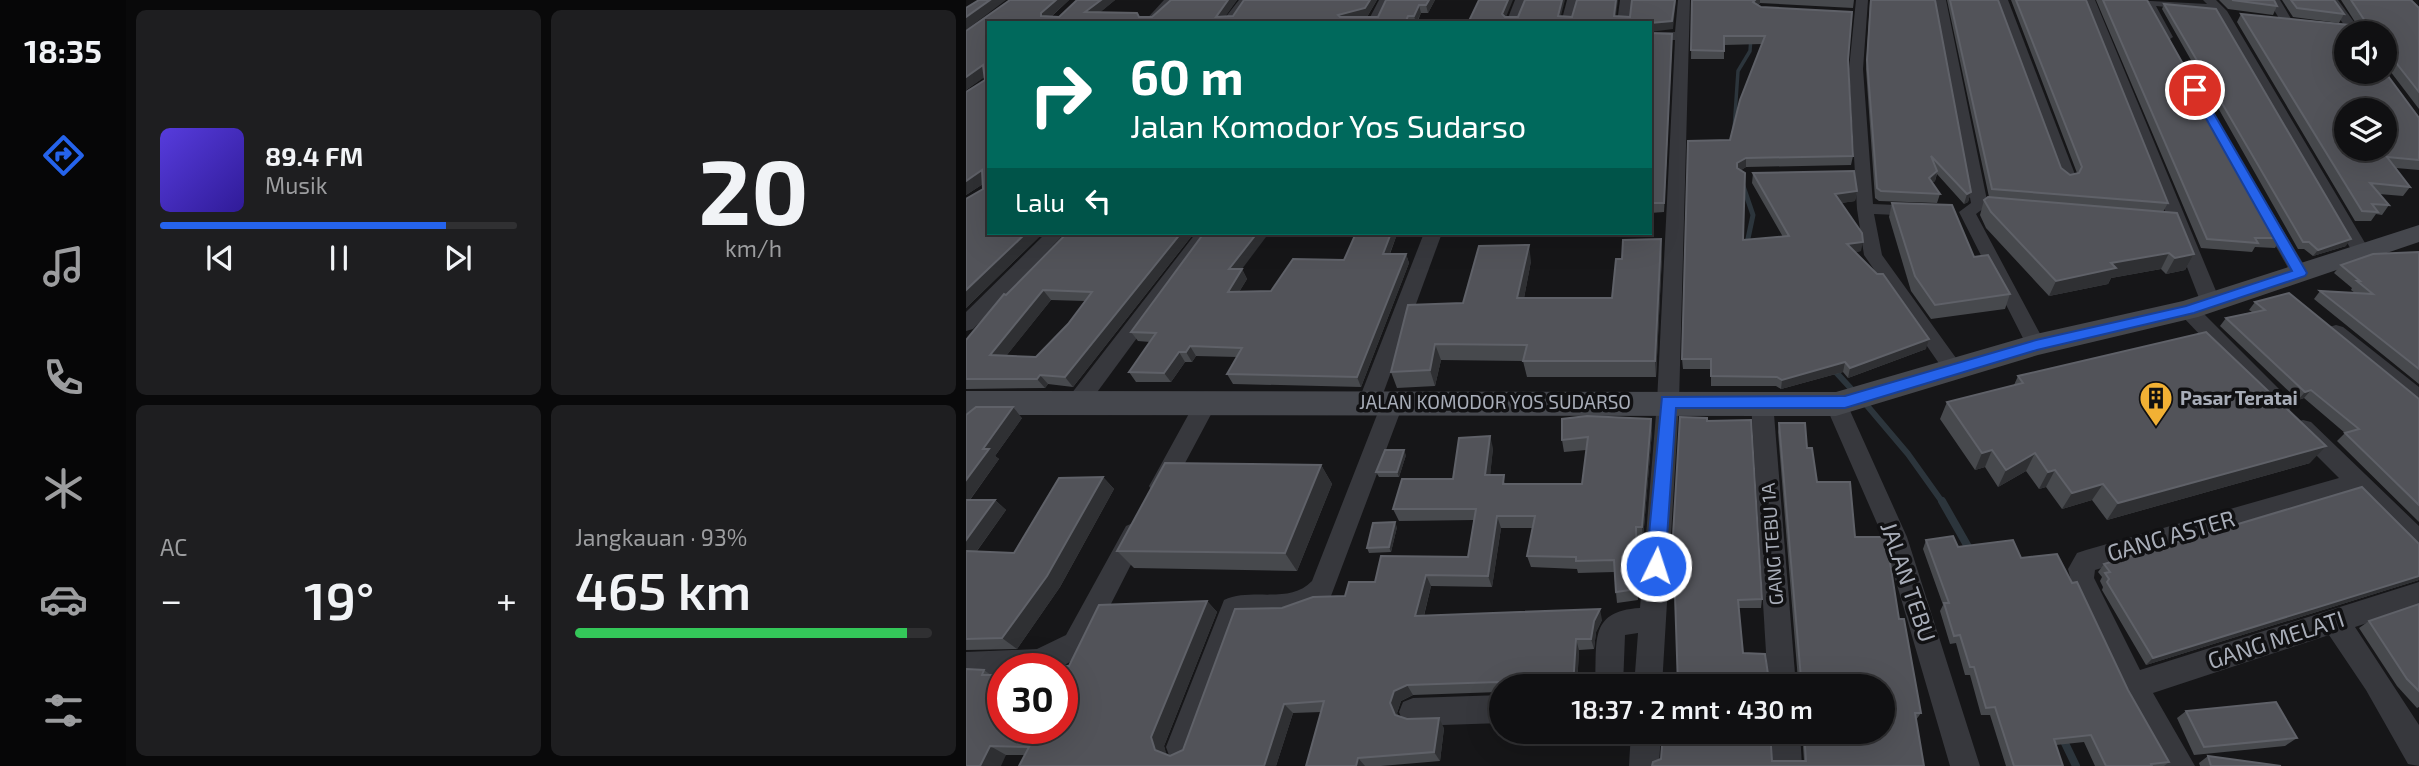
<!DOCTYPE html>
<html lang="id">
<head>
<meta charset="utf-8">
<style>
  body { margin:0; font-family:"Exo 2",sans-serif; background:#1e1e20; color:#f1f3f6; height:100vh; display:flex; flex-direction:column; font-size:26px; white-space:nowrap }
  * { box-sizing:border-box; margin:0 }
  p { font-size:23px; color:#9c9d9f }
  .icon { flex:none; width:38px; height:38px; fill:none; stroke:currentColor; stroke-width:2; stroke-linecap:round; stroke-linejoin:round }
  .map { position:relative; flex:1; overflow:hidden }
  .drawer { display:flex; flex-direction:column; gap:10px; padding:10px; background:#09090a; width:840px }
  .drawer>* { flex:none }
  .guide { position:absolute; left:21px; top:21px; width:665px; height:214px; border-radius:0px; box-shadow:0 7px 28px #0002,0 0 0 2px #303032; background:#00695c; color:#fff; overflow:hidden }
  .controls { position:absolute; left:1368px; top:21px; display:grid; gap:14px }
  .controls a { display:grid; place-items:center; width:63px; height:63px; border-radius:50%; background:#101012; box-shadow:0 7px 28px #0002,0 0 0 2px #303032; font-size:35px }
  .speed { position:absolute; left:21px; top:653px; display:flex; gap:14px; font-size:35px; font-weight:700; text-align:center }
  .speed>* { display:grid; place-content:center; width:91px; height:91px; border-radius:50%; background:#101012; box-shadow:0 7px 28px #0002,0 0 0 2px #303032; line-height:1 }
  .speed .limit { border:10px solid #d22; background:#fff; color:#111 }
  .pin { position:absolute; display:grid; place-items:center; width:60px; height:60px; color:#fff; margin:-30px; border:4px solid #fff; border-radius:50%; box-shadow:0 2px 7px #0007 }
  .me { position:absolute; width:77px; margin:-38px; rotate:4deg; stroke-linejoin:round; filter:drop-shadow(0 0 5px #0008) }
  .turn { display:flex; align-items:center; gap:24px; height:147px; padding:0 28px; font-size:32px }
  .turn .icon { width:91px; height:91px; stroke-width:2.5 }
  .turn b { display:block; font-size:49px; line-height:60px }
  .then { display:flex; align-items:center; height:66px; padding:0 28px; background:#0003; gap:14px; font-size:26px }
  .big { font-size:52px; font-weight:600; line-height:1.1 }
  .drawer .widget { flex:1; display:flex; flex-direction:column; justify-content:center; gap:10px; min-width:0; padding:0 24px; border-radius:10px; background:#1e1e20 }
  .drawer .dial { align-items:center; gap:0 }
  .dial b { font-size:91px; line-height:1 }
  .song { display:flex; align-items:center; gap:21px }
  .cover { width:84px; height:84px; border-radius:10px; background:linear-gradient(135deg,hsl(250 70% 55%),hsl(250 70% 35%)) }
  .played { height:7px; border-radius:4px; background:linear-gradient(90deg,#2563eb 80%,#303032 80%) }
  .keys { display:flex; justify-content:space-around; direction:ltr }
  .heat { display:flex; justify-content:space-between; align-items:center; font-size:38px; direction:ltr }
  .charge { height:10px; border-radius:5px; background:linear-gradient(90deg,#34c759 93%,#303032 0) }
  .drawer .tiles { flex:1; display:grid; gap:10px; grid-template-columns:repeat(2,1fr) }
  .trip { position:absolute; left:523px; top:674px; width:406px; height:70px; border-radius:35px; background:#101012; box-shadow:0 7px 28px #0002,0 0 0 2px #303032; font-weight:600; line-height:70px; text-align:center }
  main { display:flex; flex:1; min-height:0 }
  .dock { display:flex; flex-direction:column; width:126px; justify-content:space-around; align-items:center; background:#060607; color:#9c9d9f }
  .dock .icon { width:49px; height:49px }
  .dock .selected { color:#2563eb }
  .dock b { font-size:32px; color:#f1f3f6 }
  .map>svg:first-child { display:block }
</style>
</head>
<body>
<main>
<nav class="dock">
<b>18:35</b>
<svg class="icon selected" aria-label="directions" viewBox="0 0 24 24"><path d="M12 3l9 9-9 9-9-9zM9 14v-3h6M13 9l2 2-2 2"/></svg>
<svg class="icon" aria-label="music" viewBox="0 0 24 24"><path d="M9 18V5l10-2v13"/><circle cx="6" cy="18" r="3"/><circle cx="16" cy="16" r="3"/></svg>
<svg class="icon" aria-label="phone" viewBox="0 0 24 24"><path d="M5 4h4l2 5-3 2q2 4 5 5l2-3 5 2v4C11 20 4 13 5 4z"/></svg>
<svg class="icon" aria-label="climate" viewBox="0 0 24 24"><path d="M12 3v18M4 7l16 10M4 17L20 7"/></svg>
<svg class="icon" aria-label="car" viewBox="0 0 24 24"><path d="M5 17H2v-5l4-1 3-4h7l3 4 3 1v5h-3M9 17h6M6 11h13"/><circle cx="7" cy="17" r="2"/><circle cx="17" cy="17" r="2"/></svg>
<svg class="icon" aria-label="filters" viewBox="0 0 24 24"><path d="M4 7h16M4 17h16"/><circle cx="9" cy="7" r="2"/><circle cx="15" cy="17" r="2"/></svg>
</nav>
<section class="drawer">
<div class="tiles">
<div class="widget">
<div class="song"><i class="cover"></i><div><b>89.4 FM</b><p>Musik</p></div></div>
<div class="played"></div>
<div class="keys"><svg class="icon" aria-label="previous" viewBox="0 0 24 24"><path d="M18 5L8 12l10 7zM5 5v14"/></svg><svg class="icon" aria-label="pause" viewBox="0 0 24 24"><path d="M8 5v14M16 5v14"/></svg><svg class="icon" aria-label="next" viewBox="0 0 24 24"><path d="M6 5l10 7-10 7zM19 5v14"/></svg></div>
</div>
<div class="widget dial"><b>20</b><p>km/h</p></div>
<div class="widget"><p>AC</p>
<div class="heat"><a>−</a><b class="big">19°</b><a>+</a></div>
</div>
<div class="widget"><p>Jangkauan · 93%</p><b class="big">465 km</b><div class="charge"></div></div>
</div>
</section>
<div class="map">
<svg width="1453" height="766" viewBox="0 0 1453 766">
  <rect width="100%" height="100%" fill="#161618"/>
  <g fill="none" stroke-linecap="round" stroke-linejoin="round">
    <!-- stream-far3 -->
    <path stroke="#2c353c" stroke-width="3.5" d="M768,130L772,71L784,51L785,37"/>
    <!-- stream-far2 -->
    <path stroke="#2c353c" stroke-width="5" d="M776,183L787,215L780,248"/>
    <!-- stream-far1 -->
    <g stroke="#2c353c" stroke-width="6">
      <path d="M867,369L890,394"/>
      <path d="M898,402L942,454L977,503"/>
    </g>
    <!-- stream -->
    <g stroke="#2c353c" stroke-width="8">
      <path d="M976,501L1005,552"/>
      <path d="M1096,737L1110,766"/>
    </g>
    <!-- street -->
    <g fill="#37383d" fill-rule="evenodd">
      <path d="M198,0H211L190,23H177Z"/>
      <path d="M273,0H285L268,23H255Z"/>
      <path d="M413,0H425L413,23H401Z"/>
      <path d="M549,0H561L552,23H540Z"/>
      <path d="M601,0H613L607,23H595Z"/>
      <path d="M654,0H666L663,23H651Z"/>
      <path d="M712,0H724L713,402L696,686H668L672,633L659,635L657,686H629C632,643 621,611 674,608L691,402L709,40H684V32H709Z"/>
      <path d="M890,0H902L897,69L907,204L953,206L961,211L953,216L908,214L916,255L995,365L998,370L995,375H981L898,255L891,209L883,69Z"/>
      <path d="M968,0H980L1022,205L1010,214L1080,345L1077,350H1063L993,212L1005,203Z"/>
      <path d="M1030,0H1042L1110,177L1108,180L1102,182L1094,177Z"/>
      <path d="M1117,0H1129L1255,303L1252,307L1245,309L1235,303Z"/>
      <path d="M1166,0L1241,4L1237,0H1250L1261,11L1405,253L1402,257H1390L1387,253L1252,16L1249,12L1190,6L1207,37L1201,41L1195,37L1178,4Z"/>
      <path d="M1302,0H1314L1327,22L1325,25H1317Z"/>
      <path d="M1360,0H1372L1396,33H1384Z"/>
      <path d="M1300,210L1308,215L1343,273L1340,277H1328L1325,273L1292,215Z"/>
      <path d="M80,233H99L7,329L0,331V312Z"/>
      <path d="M230,233H248L118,410H102L99,404L102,398Z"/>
      <path d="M458,233H476L414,402L411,408H395L392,402Z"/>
      <path d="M1222,304L1229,305L1323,399L1326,405L1323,411H1307L1215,315L1212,310L1215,305Z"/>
      <path d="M1370,325L1377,327L1453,387V407L1445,405L1363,337L1360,332L1363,327Z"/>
      <path d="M427,394L435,396L438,402L365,596C342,621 308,618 277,617L226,758L215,762L204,758L200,747L258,600C286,587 323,605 346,581L416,402L419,396Z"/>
      <path d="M796,394L804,396L807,402L830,686H802L785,402L788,396Z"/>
      <path d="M870,396L878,398L881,404L941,537L1014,766H984L917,537L859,404L862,398Z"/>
      <path d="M239,397L247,399L250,405L203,493L195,496L187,493L183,486L187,479L231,399Z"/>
      <path d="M1337,420L1345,422L1453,526V553L1444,550L1387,493L1129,570L1128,578L1174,670L1453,582V606L1389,627L1453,725V766L1442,764L1400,690L1363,635L1187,693L1229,766H1197L1157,696L1109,596L1102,569L1111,553L1120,550L1373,478L1329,434L1326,428L1329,422Z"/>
      <path d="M169,522L178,526L181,533L120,653L93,668H37V679L0,678V652L71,649L100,635L160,526Z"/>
      <path d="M536,695V723L447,726L437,722L433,712L437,702L447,698Z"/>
      <path d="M665,732H695L693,766H663Z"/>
      <path d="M804,732H834L836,766H806Z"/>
    </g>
    <!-- secondary -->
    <path fill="#45474d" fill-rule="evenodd" d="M1453,225V242L1232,317L1072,355L870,416L0,415V391L870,392L1070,334L1217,301Z"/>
  </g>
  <!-- wall -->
  <g fill="#47494d" fill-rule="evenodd">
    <path d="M44,0H103L85,17H93L111,0H149L134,12L171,13L173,17H186L205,0H271L259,16H267L278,0H411L401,17H399H412L420,0H469L462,13H455L451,23H23V233H77L0,308V199L17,189V184L0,195V92L19,80L18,77L0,90V31Z"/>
    <path d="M726,0H888L887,8L794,3L792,5L882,60L887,156L885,165L780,167L775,170L777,240L817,237L786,183L787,173L891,191L889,201L875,203L895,251L889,252L960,349L882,378L877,372L815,389L810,386H745V369H717L716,359L764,140L796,44L758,45V59H725Z"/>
    <path d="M904,0H969L1005,192L1002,202L998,204L971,174L969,181L966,183L974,194L971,203L913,201L909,198L900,69Z"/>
    <path d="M981,0H1032L1095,168L1104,175L1111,173L1045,0H1120L1202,203L1197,212L1228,254L1219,270L1200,274L1195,269L1145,278L1142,284L1083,296L1020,228L1014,215L1018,200L1023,197Z"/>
    <path d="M1130,0H1181L1315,238L1309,248L1289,247L1286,252L1235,248Z"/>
    <path d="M1253,0H1308L1311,6L1307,15L1262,9Z"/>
    <path d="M1316,0H1368L1378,14L1373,23L1327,17Z"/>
    <path d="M1375,0H1445L1453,8V109L1421,67L1419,68V33H1381L1453,118V170L1430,168L1444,187L1437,196L1413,194L1423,205L1416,215L1410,214L1405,221H1389L1271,22L1275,14L1391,25Z"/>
    <path d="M1198,4L1380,246L1347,256L1338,249H1332L1196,9Z"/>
    <path d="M684,33L706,43L698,212L684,213Z"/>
    <path d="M926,203L1008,257L1044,294L1039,309L965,319L945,291L923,217Z"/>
    <path d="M228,233L107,387L82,384L79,388L0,389V340L40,295ZM85,300L119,301L102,324L70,357L40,356Z"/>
    <path d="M430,237L424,254H440L443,263L395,387L267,384L261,374L271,357L230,356L226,362H219L205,382H170L163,372L184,342L172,341L165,332L276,269L281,279L273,292L305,291Z"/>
    <path d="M1453,252V384L1348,299L1354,291L1389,293L1385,290L1386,288L1368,273L1375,265Z"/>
    <path d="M696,255L690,377H561L557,361L475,360L469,386L431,388L425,372L497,303L565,261L558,298H646Z"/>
    <path d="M1289,302L1453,399V522L1371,441L1379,433L1338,398L1332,400L1254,326L1260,318L1286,312L1283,310Z"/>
    <path d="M1052,376L1344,463L1141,520L1126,500L1096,509L1080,487L1073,489L1060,471L1032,487L1019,467L1009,470L974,419L981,402L1048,385Z"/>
    <path d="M0,415L56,418L29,456L33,459L4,500H29L40,510L11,551L48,553L137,477L148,489L94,587L51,649L0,650Z"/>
    <path d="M685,419L686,431L677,539H671L672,600L651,603L648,572L612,573L611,569L565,567L561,556L567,528H535L526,587L465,586L458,616L636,620L630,632L628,649L613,650L611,686H536V700L533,692L447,695L435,701L431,713L432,716L441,719L478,728L474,761L415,766H340L355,712L327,713L310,766H53L58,755H40L0,766L18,670L25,675L37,728L103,666L241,601L251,612L198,746L200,754L204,756L217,750L316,608L379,596L409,582L502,557L508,520L433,521L427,509L487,479L527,448L524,475L541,484H616L620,450L598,452L596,440Z"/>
    <path d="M741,421L796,599L795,608H773L777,653L803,681L832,680L812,432L813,423L841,448L851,482L889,537L933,619L955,713L950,720L958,766L695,759L697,732H696H804L806,761H838L836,732H917L712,686Z"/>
    <path d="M440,455L433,477H413L410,472Z"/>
    <path d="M355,465L366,484L331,571L168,568L151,551Z"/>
    <path d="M431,527L425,552L403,553L401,548Z"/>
    <path d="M960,540L1055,558L1162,690L1203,762L1198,766H1129L1118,742L1090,745L1097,766H1040L1024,715H1015L1004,675H999L990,643L984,644L974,611L977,605L957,549Z"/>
    <path d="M1452,544H1453V580L1180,665L1136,590L1137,587L1134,581L1136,577L1132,572L1138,564Z"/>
    <path d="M1453,604V707L1451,708L1431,686L1393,628L1403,621Z"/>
    <path d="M1220,711L1331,738L1319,746L1228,755L1211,718Z"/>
    <path d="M1242,756L1315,766H1234L1233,763Z"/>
  </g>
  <!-- shaded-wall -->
  <g fill="#2f3033">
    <path d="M24,0H40L0,30V17Z"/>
    <path d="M90,0H103L80,21L75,16V13Z"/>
    <path d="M135,0H149L124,21L119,12Z"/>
    <path d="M262,0H271L255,23L250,17Z"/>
    <path d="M404,0H411L401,17L376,23L372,15Z"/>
    <path d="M463,0H469L462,13L460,5Z"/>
    <path d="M542,0H547L538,22L536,14Z"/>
    <path d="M596,0H599L593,23L592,16Z"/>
    <path d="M650,0H652L649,23L648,16Z"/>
    <path d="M709,0H710L707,29L684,32V23Z"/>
    <path d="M789,0H794V3L787,10V2Z"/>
    <path d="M453,5L455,13L450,23L448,16Z"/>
    <path d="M706,34V43L698,212V203Z"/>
    <path d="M1427,59L1421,67L1419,68V61Z"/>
    <path d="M17,65L23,74L0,90V77Z"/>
    <path d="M780,158V167L771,173V163Z"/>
    <path d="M16,170L23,180L0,195V181Z"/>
    <path d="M971,171L969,181L960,188L963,178Z"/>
    <path d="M891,191L889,201L868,204L869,194Z"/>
    <path d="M1005,192L1002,202L998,204L1001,194Z"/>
    <path d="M60,233H77L0,308V290Z"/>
    <path d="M215,233H228L107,387L99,377Z"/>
    <path d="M291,233H303L276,269L281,279L267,302L262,292L263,269Z"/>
    <path d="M425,233H429L430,237L420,263L417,254Z"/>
    <path d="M695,239L696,255L690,377L689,361Z"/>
    <path d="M1385,239L1380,246L1347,256L1352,250Z"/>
    <path d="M897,242L895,251L880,254L881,244Z"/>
    <path d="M563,245L565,261L555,314L551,298Z"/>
    <path d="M1203,253L1195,269L1145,278L1142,284L1083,296L1090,281L1145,263Z"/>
    <path d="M440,254L443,263L395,387L391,377Z"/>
    <path d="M1228,254L1219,270L1200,274L1209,258Z"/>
    <path d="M77,290L85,300L33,365L24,355Z"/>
    <path d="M963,339L960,349L882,378L884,368Z"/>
    <path d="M469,344L475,360L469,386L464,370Z"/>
    <path d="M224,346L230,356L226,362L220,352Z"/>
    <path d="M213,352L219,362L205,382L198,373Z"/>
    <path d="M879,362L877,372L815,389L816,380Z"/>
    <path d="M74,375L82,384L79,388L71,379Z"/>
    <path d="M1345,390L1338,398L1332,400L1339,392Z"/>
    <path d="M47,407L56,418L29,456L33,459L0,505V480L17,449Z"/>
    <path d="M685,419L686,431L677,539L676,527Z"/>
    <path d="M524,436L527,448L523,487L519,475Z"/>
    <path d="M1360,446L1344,463L1141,520L1152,503Z"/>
    <path d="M438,450L440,455L433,477L431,472Z"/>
    <path d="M1026,450L1019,467L1009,470L1016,453Z"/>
    <path d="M1069,453L1060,471L1032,487L1040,470Z"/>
    <path d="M355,465L366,484L331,571L319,553Z"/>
    <path d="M1089,470L1080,487L1073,489L1082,472Z"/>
    <path d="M137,477L148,489L94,587L51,649L36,638Z"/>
    <path d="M1137,484L1126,500L1096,509L1106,493Z"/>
    <path d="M29,500L40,510L0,566V540Z"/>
    <path d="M531,516L535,528L526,587L522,576Z"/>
    <path d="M429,522L431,527L425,552L423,547Z"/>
    <path d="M670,527L671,539L672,600L671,589Z"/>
    <path d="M460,575L465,586L455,627L449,616Z"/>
    <path d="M1453,576V580L1180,665L1187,658Z"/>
    <path d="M241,601L251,612L198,746L202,759L189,750L185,737Z"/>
    <path d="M634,609L636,620L630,632L628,649L625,639L628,621Z"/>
    <path d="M610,639L613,650L611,686H607Z"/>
    <path d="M441,685L447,695L435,701L431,713L436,724L429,715L424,703L428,691Z"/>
    <path d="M318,704L327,713L310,766H298Z"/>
    <path d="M473,718L478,728L474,761L468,752Z"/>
    <path d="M24,746L40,755L35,766H14Z"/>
    <path d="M392,758L399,766H390Z"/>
  </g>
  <!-- building -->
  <g fill="#525359" stroke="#5f6168" stroke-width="2" fill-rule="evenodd">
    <path d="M13,0H24L0,17V8Z"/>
    <path d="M44,0H90L75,13V16L93,17L111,0H135L119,12L171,13L173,17H186L205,0H262L250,17L267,16L278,0H404L399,8L372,15L374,17H412L420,0H463L460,5H453L448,16H442L439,23H23V233H60L0,290V199L17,189L16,170L0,181V92L19,80L17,65L0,77V31Z"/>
    <path d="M513,0H542L536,14L539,17H552L559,0H596L592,16L606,17L611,0H650L648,16L664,17L666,0H709L706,21L684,23H502Z"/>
    <path d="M726,0H789L787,2L795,7L886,12L882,60L887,156L780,158L771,163V168L779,173L777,240L823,236L787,173L888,171L891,191L869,194L896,233L897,242L881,244L911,274H917L963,339L884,368L879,362L816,380L811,377L745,376V359H716L722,141L764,140L774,100L799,36H758V51L725,50Z"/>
    <path d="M905,0H969L1005,192L1001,194L965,156L971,171L963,178L974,194L915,191L911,188L901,60Z"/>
    <path d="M984,0H1032L1095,168L1104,175L1113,173L1116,167L1050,0H1120L1202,203L1026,189Z"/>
    <path d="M1137,0H1181L1315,238H1289L1292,243L1241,239Z"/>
    <path d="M1266,0H1308L1311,6Z"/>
    <path d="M1325,0H1368L1378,14L1331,8Z"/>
    <path d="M1385,0H1445L1453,8V92L1427,59L1419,61V33H1381V72H1419L1453,118V160L1421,157L1444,187L1404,183L1423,205L1406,204L1412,212L1396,211L1275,14L1403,27ZM1381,110H1419V149H1381Z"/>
    <path d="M1198,4L1250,9L1385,239L1352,250L1343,242H1337Z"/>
    <path d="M684,33L706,34L698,203H684Z"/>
    <path d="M1022,197L1211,213L1228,254L1209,258L1203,253L1145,263L1150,268L1090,281L1025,212L1018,200Z"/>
    <path d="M926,203L986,205L1008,257L1022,255L1044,294L969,305L949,276Z"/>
    <path d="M101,233H215L99,377L74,375L71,379H0V340L38,294L40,295ZM77,290L126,292L102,324L70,357L24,355Z"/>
    <path d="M238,233H291L263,269H276L262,292L305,291L327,259L378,260L390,233H425L417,254H440L391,377L261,374L276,348L224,346L220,352H213L198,373L163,372L190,333L165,332Z"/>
    <path d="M695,239L689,361H557L561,345L469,344L464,370L425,372L442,305L497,303L513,246L563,245L551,298H646L650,259H656L657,240Z"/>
    <path d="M1453,252V369L1354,291L1407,294L1391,281H1394L1375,265L1407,254Z"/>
    <path d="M1323,293L1453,399V505L1379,433L1393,429L1345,390L1339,392L1260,318L1299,310L1289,302Z"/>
    <path d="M1240,332L1360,446L1152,503L1137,484L1106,493L1089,470L1082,472L1069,453L1040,470L1026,450L1016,453L981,402L1057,383L1052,376Z"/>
    <path d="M10,407H47L17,449H23L0,480V415Z"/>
    <path d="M621,416L685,419L676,527H670L671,589L650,592L648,560L610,561V557L561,556L569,516H531L522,576L460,575L449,616L634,609L628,621L625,639H610L607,686H536V697H534L532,682L441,685L428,691L424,703L429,715L441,719L473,718L468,752L392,758L390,766H340L358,701L318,704L298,766H53L63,747L24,746L14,766H0V669L18,670L16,675H37V728H96V668H63L65,665L103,666L133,605L241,601L185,737L189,750L204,756L217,750L269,609L316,608L347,597L379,596L383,582H409L415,556L502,557L510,509H427L436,479H487L493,438L524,436L519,475H538L537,484H616L622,437L596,440V419Z"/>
    <path d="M714,417L741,418V421L785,420L796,599L772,600L777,653L799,654L803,681H832L835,678L813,423H839L841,448H846L851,482H884L889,537H920L933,619H938L955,713H949L958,766H686L687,762L695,759L697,732H804L806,761H840L838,732H917V686H712L707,535Z"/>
    <path d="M419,450H438L431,472H410Z"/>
    <path d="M199,463L355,465L319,553L151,551Z"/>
    <path d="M137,477L81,576L36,638L0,639V551L48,553L93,478Z"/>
    <path d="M1396,487L1453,544V576L1187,658L1141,582L1143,579L1139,573L1144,572L1138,564Z"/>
    <path d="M0,500H29L0,540Z"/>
    <path d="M429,522L423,547L401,548L407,523Z"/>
    <path d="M987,536L992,547L1047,540L1055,558L1091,554L1106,583L1111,582L1162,690L1203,762L1185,764L1186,766H1140L1125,735L1088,739L1097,766H1048L1029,707L1020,708L1008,667H1004L994,635L988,636L978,603H983L960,540Z"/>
    <path d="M1453,604V691L1441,679L1403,621Z"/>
    <path d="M1310,702L1331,738L1238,747L1220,711Z"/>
    <path d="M1242,756L1315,766H1245Z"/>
  </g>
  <!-- route -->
  <path fill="#2563eb" stroke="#184099" stroke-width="2" d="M1229,86L1234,90L1341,273L1339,276L1228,313L1071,350L879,408H710L699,566L696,572L690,574L683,572L680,566L696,397L879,396L1070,340L1220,306L1326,271L1224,90Z"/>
  <!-- icons -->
  <defs>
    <symbol id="building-pin" viewBox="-11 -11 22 30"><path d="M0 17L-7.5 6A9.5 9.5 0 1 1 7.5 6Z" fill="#f2b134" stroke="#111113"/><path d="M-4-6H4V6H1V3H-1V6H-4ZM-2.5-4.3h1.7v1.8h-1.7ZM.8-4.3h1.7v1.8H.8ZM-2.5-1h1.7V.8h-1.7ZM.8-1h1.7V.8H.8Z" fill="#111"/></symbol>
  </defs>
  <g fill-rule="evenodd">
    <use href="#building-pin" x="1171" y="379" width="38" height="52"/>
  </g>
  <g text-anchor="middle" stroke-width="7" stroke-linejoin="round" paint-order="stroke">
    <!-- poi labels -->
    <g font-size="19" font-weight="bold" fill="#a8adb8" stroke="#111113" text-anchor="start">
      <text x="1214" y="405">Pasar Teratai</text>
    </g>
    <!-- street labels -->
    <g font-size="19" fill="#a8adb8" stroke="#111113">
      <text x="529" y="409">JALAN KOMODOR YOS SUDARSO</text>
      <text transform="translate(806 544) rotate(-94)" y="7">GANG TEBU 1A</text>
    </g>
    <!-- near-street labels -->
    <g font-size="23" fill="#a8adb8" stroke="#111113">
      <text transform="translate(1205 536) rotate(-16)" y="8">GANG ASTER</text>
      <text transform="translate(942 582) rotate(71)" y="8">JALAN TEBU</text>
      <text transform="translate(1310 640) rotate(-18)" y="8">GANG MELATI</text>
    </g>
  </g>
</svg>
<div class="controls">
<a><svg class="icon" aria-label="sound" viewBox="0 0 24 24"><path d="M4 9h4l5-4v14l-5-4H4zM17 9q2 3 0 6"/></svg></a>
<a><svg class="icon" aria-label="layers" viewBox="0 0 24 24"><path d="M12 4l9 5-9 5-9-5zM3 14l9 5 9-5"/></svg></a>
</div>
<div class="speed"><div class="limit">30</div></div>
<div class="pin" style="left:1229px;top:90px;background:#d93025"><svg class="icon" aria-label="arrive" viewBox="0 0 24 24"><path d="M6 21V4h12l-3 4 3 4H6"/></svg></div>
<svg class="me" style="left:690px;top:566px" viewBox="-20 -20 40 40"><circle r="17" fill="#2563eb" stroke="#fff" stroke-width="3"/><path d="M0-11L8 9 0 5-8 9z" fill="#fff"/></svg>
<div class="trip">18:37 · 2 mnt · 430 m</div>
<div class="guide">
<div class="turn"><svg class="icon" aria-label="right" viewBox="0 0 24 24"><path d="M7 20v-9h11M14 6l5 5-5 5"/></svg><div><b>60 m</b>Jalan Komodor Yos Sudarso</div></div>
<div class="then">Lalu<svg class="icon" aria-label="left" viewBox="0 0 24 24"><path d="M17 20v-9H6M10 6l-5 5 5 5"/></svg></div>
</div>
</div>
</main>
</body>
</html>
